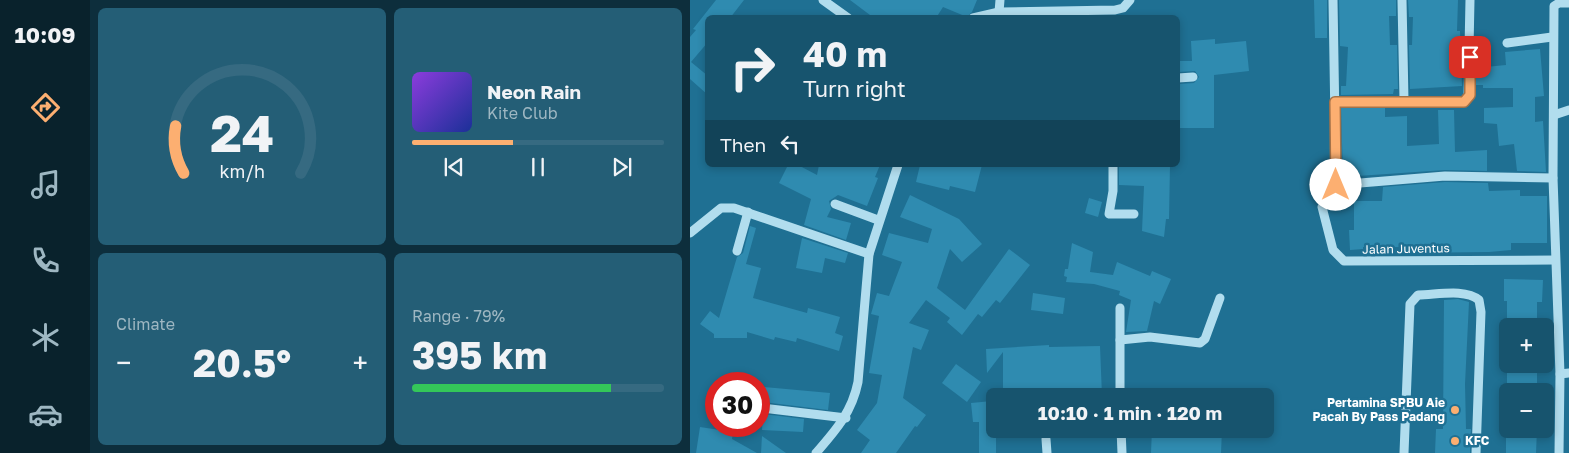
<!DOCTYPE html>
<html lang="en">
<head>
<meta charset="utf-8">
<style>
  body { margin:0; font-family:"Golos Text",sans-serif; background:#245e76; color:#f1f3f6; height:100vh; display:flex; flex-direction:column; font-size:19px; white-space:nowrap }
  * { box-sizing:border-box; margin:0 }
  p { font-size:16px; color:#9eb7c2 }
  .icon { flex:none; width:28px; height:28px; fill:none; stroke:currentColor; stroke-width:2; stroke-linecap:round; stroke-linejoin:round }
  .map { position:relative; flex:1; overflow:hidden }
  .side { display:flex; flex-direction:column; gap:8px; padding:8px; background:#0d2e3c; width:600px }
  .side>* { flex:none }
  .banner { position:absolute; left:15px; top:15px; width:475px; height:152px; border-radius:8px; box-shadow:0 2px 8px #0003; background:#17546e; color:#f1f3f6; overflow:hidden }
  .controls { position:absolute; left:809px; top:318px; display:grid; gap:10px }
  .controls a { display:grid; place-items:center; width:55px; height:55px; border-radius:8px; background:#17546e; box-shadow:0 2px 8px #0003; font-size:25px }
  .speed { position:absolute; left:15px; top:372px; display:flex; gap:10px; font-size:25px; font-weight:700; text-align:center }
  .speed>* { display:grid; place-content:center; width:65px; height:65px; border-radius:50%; background:#17546e; box-shadow:0 2px 8px #0003; line-height:1 }
  .speed .limit { border:8px solid #d22; background:#fff; color:#111 }
  .pin { position:absolute; display:grid; place-items:center; width:42px; height:42px; color:#fff; margin:-21px; border-radius:10px; box-shadow:0 2px 8px #0006 }
  .me { position:absolute; width:55px; margin:-28px; rotate:0deg; stroke-linejoin:round; filter:drop-shadow(0 0 4px #0008) }
  .turn { display:flex; align-items:center; gap:18px; height:105px; padding:0 15px; font-size:22px }
  .turn .icon { width:65px; height:65px; stroke-width:2.5 }
  .turn b { display:block; font-size:35px; line-height:42px }
  .then { display:flex; align-items:center; height:48px; padding:0 15px; background:#0003; gap:10px; font-size:19px }
  .big { font-size:38px; font-weight:700; line-height:1.1 }
  .side .tile { flex:1; display:flex; flex-direction:column; justify-content:center; gap:8px; min-width:0; padding:0 18px; border-radius:8px; background:#245e76 }
  .side .dial { align-items:center; gap:0 }
  .dial svg { height:130px; overflow:visible; fill:none; stroke:#366a81; stroke-width:7; stroke-linecap:round; text-anchor:middle }
  .dial text { fill:#f1f3f6; stroke:none }
  .song { display:flex; align-items:center; gap:15px }
  .cover { width:60px; height:60px; border-radius:8px; background:linear-gradient(135deg,hsl(270 70% 55%),hsl(230 70% 35%)) }
  .played { height:5px; border-radius:2px; background:linear-gradient(90deg,#fcaf71 40%,#366a81 40%) }
  .keys { display:flex; justify-content:space-around; direction:ltr }
  .heat { display:flex; justify-content:space-between; align-items:center; font-size:28px; direction:ltr }
  .charge { height:8px; border-radius:4px; background:linear-gradient(90deg,#34c759 79%,#366a81 0) }
  .side .tiles { flex:1; display:grid; gap:8px; grid-template-columns:repeat(2,1fr) }
  .trip { position:absolute; left:296px; top:388px; width:288px; height:50px; border-radius:8px; background:#17546e; box-shadow:0 2px 8px #0003; font-weight:700; line-height:50px; text-align:center }
  main { display:flex; flex:1; min-height:0 }
  .tab-bar { display:flex; flex-direction:column; width:90px; justify-content:space-around; align-items:center; background:#09222c; color:#9eb7c2 }
  .tab-bar .icon { width:35px; height:35px }
  .tab-bar .active { color:#fcaf71 }
  .tab-bar b { font-size:22px; color:#f1f3f6 }
  .map>svg:first-child { display:block }
</style>
</head>
<body>
<main>
<nav class="tab-bar">
<b>10:09</b>
<svg class="icon active" aria-label="directions" viewBox="0 0 24 24"><path d="M12 3l9 9-9 9-9-9zM9 14v-3h6M13 9l2 2-2 2"/></svg>
<svg class="icon" aria-label="music" viewBox="0 0 24 24"><path d="M9 18V5l10-2v13"/><circle cx="6" cy="18" r="3"/><circle cx="16" cy="16" r="3"/></svg>
<svg class="icon" aria-label="phone" viewBox="0 0 24 24"><path d="M5 4h4l2 5-3 2q2 4 5 5l2-3 5 2v4C11 20 4 13 5 4z"/></svg>
<svg class="icon" aria-label="climate" viewBox="0 0 24 24"><path d="M12 3v18M4 7l16 10M4 17L20 7"/></svg>
<svg class="icon" aria-label="car" viewBox="0 0 24 24"><path d="M5 17H2v-5l4-1 3-4h7l3 4 3 1v5h-3M9 17h6M6 11h13"/><circle cx="7" cy="17" r="2"/><circle cx="17" cy="17" r="2"/></svg>
</nav>
<section class="side">
<div class="tiles">
<div class="tile dial"><svg viewBox="0 0 100 80">
<path d="M14 69A42 42 0 1 1 86 69"/>
<path d="M14 69A42 42 0 0 1 9 40" stroke="#fcaf71"/>
<text x="50" y="56" font-size="32" font-weight="700">24</text>
<text x="50" y="72" font-size="11">km/h</text>
</svg></div>
<div class="tile">
<div class="song"><i class="cover"></i><div><b>Neon Rain</b><p>Kite Club</p></div></div>
<div class="played"></div>
<div class="keys"><svg class="icon" aria-label="previous" viewBox="0 0 24 24"><path d="M18 5L8 12l10 7zM5 5v14"/></svg><svg class="icon" aria-label="pause" viewBox="0 0 24 24"><path d="M8 5v14M16 5v14"/></svg><svg class="icon" aria-label="next" viewBox="0 0 24 24"><path d="M6 5l10 7-10 7zM19 5v14"/></svg></div>
</div>
<div class="tile"><p>Climate</p>
<div class="heat"><a>−</a><b class="big">20.5°</b><a>+</a></div>
</div>
<div class="tile"><p>Range · 79%</p><b class="big">395 km</b><div class="charge"></div></div>
</div>
</section>
<div class="map">
<svg width="879" height="453" viewBox="0 0 879 453">
  <rect width="100%" height="100%" fill="#1f7093"/>
  <!-- building -->
  <g fill="#2f8bb0">
    <path d="M26,0H54L40,18H18V42L1,62L18,76V95L0,79V37L6,30L3,29Z"/>
    <path d="M160,0H287L282,12L277,17L253,7L246,18H184Z"/>
    <path d="M624,0H637V38H625Z"/>
    <path d="M649,0H706V16H699L700,45H707L708,89H704L703,94L651,95V86H656L658,47L650,46Z"/>
    <path d="M718,0H768L767,31H770L772,86L720,89L719,45H722L723,17H719Z"/>
    <path d="M525,39V44L556,41L559,71L524,75V128H488V84L504,83L509,77L505,71L488,72V61H502L501,41Z"/>
    <path d="M850,49L854,96L845,97V122L853,121L856,172L827,171L824,144L809,146L807,124L794,123V108L823,107V88H793V85H785V68L816,65L815,52Z"/>
    <path d="M651,107L695,108V117L717,116V146L749,144L748,110H764L765,152L797,150V171L755,170L653,177Z"/>
    <path d="M98,165H108L127,175L129,165H190L185,177L188,178L177,206L148,195L139,201L141,209L137,217L161,223L156,240L114,225L121,199L89,183Z"/>
    <path d="M230,165H292L285,192L260,186L259,190L226,182Z"/>
    <path d="M429,165H480L479,219H476L474,237L452,231L454,186L429,185Z"/>
    <path d="M755,182L798,183L799,191L830,190V196H857V243H821V250L799,252L718,253V247H673V249L660,250L659,230H664V201H692L693,187Z"/>
    <path d="M220,195L269,219L292,244L272,262L260,249L247,288L275,310L319,249L340,265L310,303L306,300L292,317L288,314L272,335L257,322L260,318L236,300L219,323L239,330L231,350L223,347L213,398L236,415L227,427L225,426L206,453H171L180,440L167,430L187,403L192,375L179,373L189,316L181,314L187,293L199,296L212,262L192,255L199,233L238,243L242,229L210,217Z"/>
    <path d="M399,198L412,202L408,217L395,213Z"/>
    <path d="M60,226L66,228L56,264L71,268L63,298L117,313L118,308L150,317L145,333L153,336L149,351L107,338L106,342L85,337L84,340L57,332V338H24V334L10,324L20,311L29,318L47,257L53,253Z"/>
    <path d="M112,238L158,253L155,263L135,258L132,273L106,268Z"/>
    <path d="M382,243L403,252L400,272L423,275L427,262L460,276L462,271L481,279L470,304L464,301L457,331L436,332L441,300L429,295L430,291L404,284L376,282L377,277L374,276L375,269H378Z"/>
    <path d="M814,279L853,280L852,302H847V326H817V301H814Z"/>
    <path d="M343,293L375,298L373,314L341,310Z"/>
    <path d="M768,299L779,302L775,384L776,429H781L780,453H745L746,429H753L754,300Z"/>
    <path d="M359,345V347L410,346L412,396H313V352L297,373L296,349Z"/>
    <path d="M266,364L291,382L277,402L252,383Z"/>
    <rect x="817" y="364" width="30" height="27"/>
    <path d="M74,387L140,393L138,410L73,402Z"/>
    <path d="M302,401L306,429V453H289V422H283L281,403Z"/>
    <path d="M73,414L114,419L113,432L72,430Z"/>
    <path d="M10,427L43,432L42,439L67,453H6Z"/>
    <path d="M462,429H532L531,453H461Z"/>
    <path d="M816,429H847L846,453H816Z"/>
    <path d="M72,436L96,453H71Z"/>
  </g>
  <g fill="none" stroke-linecap="round" stroke-linejoin="round">
    <!-- minor -->
    <g stroke="#b1ddee" stroke-width="9">
      <path d="M133,0L158,18"/>
      <path d="M643,0L646,185L755,176L863,178"/>
      <path d="M712,0L714,100"/>
      <path d="M879,3H869L864,6L863,178L870,374L879,373"/>
      <path d="M309,12L310,0"/>
      <path d="M283,18L309,12L425,10L433,8L440,0"/>
      <path d="M817,43L862,37"/>
      <path d="M488,78L503,77"/>
      <path d="M645,101L774,102L778,98L780,0"/>
      <path d="M864,115L879,110"/>
      <path d="M423,165V191L419,214H444"/>
      <path d="M646,185L632,207L643,250L654,261L865,260"/>
      <path d="M145,204L188,220"/>
      <path d="M0,233L31,208H44L179,254"/>
      <path d="M47,251L58,212"/>
      <path d="M430,308V396"/>
      <path d="M430,340L460,337L510,343L515,339L530,298"/>
      <path d="M72,408L156,418"/>
      <path d="M431,429L432,453"/>
      <path d="M356,439L357,453"/>
      <path d="M126,453C146,430 162,412 168,382L179,254L208,165"/>
      <path d="M714,453L720,304L728,295C746,295 775,288 789,300L791,312L786,453"/>
      <path d="M869,453L870,374"/>
    </g>
  </g>
  <g fill="none" stroke-linecap="round" stroke-linejoin="round">
    <defs>
      <path id="route" d="M646,185L645,102H774L780,95V57"/>
    </defs>
    <!-- route casing -->
    <use href="#route" stroke="#a47249" stroke-width="12"/>
    <!-- route -->
    <use href="#route" stroke="#fcaf71" stroke-width="9"/>
  </g>
  <!-- markers -->
  <g fill="#fcaf71" stroke="#1f7093" stroke-width="2">
    <circle cx="765" cy="410" r="5"/>
    <circle cx="765" cy="441" r="5"/>
  </g>
  <g text-anchor="middle" stroke-width="5" stroke-linejoin="round" paint-order="stroke">
    <!-- street labels -->
    <g font-size="12" fill="#fff" stroke="#1f7093">
      <text transform="translate(716 249) rotate(-1)" y="4">Jalan Juventus</text>
    </g>
    <!-- poi labels -->
    <g font-size="12" font-weight="bold" fill="#fff" stroke="#1f7093" text-anchor="end">
      <text x="755" y="407">Pertamina SPBU Aie<tspan x="755" dy="14">Pacah By Pass Padang</tspan></text>
      <text x="775" y="445" text-anchor="start">KFC</text>
    </g>
  </g>
</svg>
<div class="controls">
<a>+</a>
<a>−</a>
</div>
<div class="speed"><div class="limit">30</div></div>
<div class="pin" style="left:780px;top:57px;background:#d93025"><svg class="icon" aria-label="arrive" viewBox="0 0 24 24"><path d="M6 21V4h12l-3 4 3 4H6"/></svg></div>
<svg class="me" style="left:646px;top:185px" viewBox="-20 -20 40 40"><circle r="19" fill="#fff"/><path d="M0-13L10 11 0 6-10 11z" fill="#fcaf71"/></svg>
<div class="trip">10:10 · 1 min · 120 m</div>
<div class="banner">
<div class="turn"><svg class="icon" aria-label="right" viewBox="0 0 24 24"><path d="M7 20v-9h11M14 6l5 5-5 5"/></svg><div><b>40 m</b>Turn right</div></div>
<div class="then">Then<svg class="icon" aria-label="left" viewBox="0 0 24 24"><path d="M17 20v-9H6M10 6l-5 5 5 5"/></svg></div>
</div>
</div>
</main>
</body>
</html>
